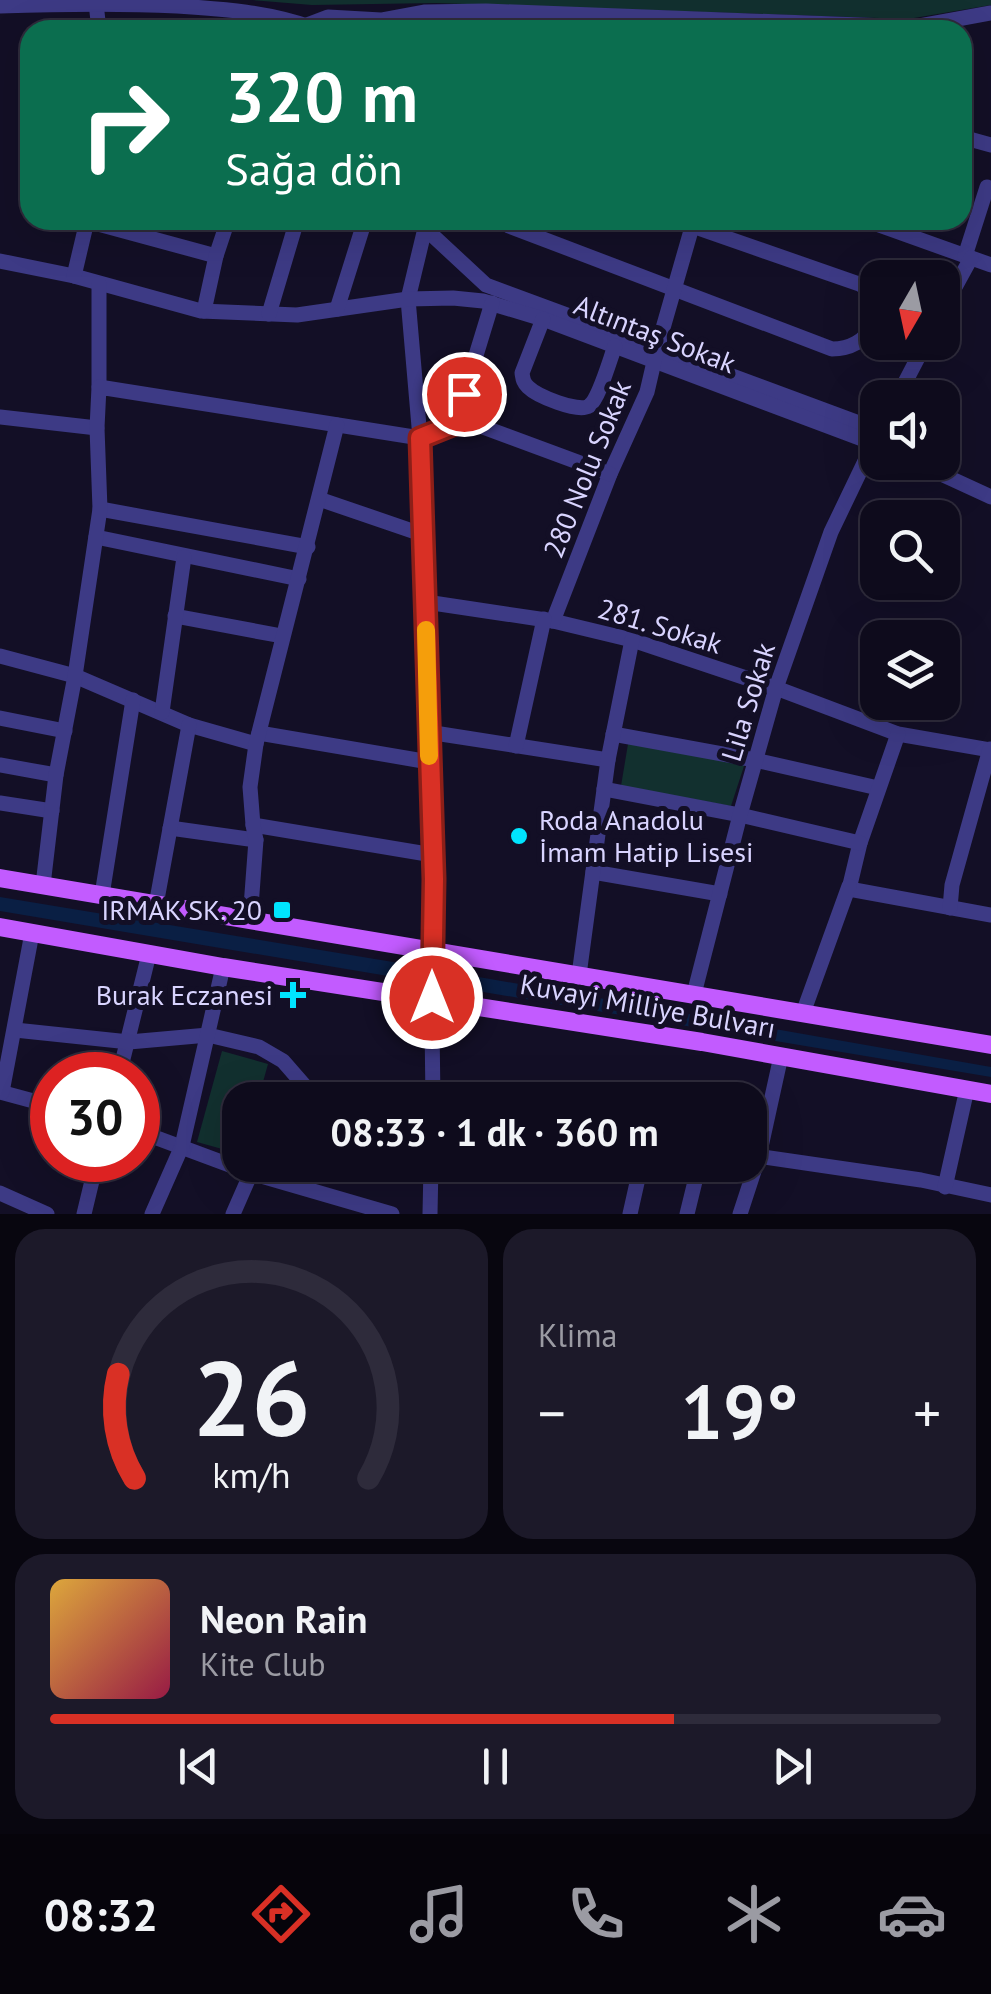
<!DOCTYPE html>
<html lang="tr">
<head>
<meta charset="utf-8">
<style>
  body { margin:0; font-family:"PT Sans",sans-serif; background:#1c1929; color:#f1f3f6; height:100vh; display:flex; flex-direction:column; font-size:38px; white-space:nowrap }
  * { box-sizing:border-box; margin:0 }
  p { font-size:32px; color:#9b9ba3 }
  .icon { flex:none; width:55px; height:55px; fill:none; stroke:currentColor; stroke-width:2; stroke-linecap:round; stroke-linejoin:round }
  .map { position:relative; height:1214px; overflow:hidden }
  .sheet { display:flex; flex-direction:column; gap:15px; padding:15px; background:#08060f; flex:1 }
  .sheet>* { flex:none }
  .top-card { position:absolute; left:20px; top:20px; width:952px; height:210px; border-radius:30px; box-shadow:0 10px 40px #0002,0 0 0 2px #2e2b3b; background:#0b6e4f; color:#fff; overflow:hidden }
  .needle { width:65px; rotate:189deg }
  .controls { position:absolute; left:860px; top:260px; display:grid; gap:20px }
  .controls a { display:grid; place-items:center; width:100px; height:100px; border-radius:20px; background:#0e0b1c; box-shadow:0 10px 40px #0002,0 0 0 2px #2e2b3b; font-size:50px }
  .speed { position:absolute; left:30px; top:1052px; display:flex; gap:20px; font-size:50px; font-weight:700; text-align:center }
  .speed>* { display:grid; place-content:center; width:130px; height:130px; border-radius:50%; background:#0e0b1c; box-shadow:0 10px 40px #0002,0 0 0 2px #2e2b3b; line-height:1 }
  .speed .limit { border:15px solid #d22; background:#fff; color:#111 }
  .pin { position:absolute; display:grid; place-items:center; width:85px; height:85px; color:#fff; margin:-42px; border:5px solid #fff; border-radius:50%; box-shadow:0 2px 10px #0007 }
  .me { position:absolute; width:110px; margin:-55px; rotate:0deg; stroke-linejoin:round; filter:drop-shadow(0 0 8px #0008) }
  .turn { display:flex; align-items:center; gap:35px; height:210px; padding:0 40px; font-size:45px }
  .turn .icon { width:130px; height:130px; stroke-width:2.5 }
  .turn b { display:block; font-size:70px; line-height:85px }
  .big { font-size:75px; font-weight:600; line-height:1.1 }
  .sheet .widget { flex:1; display:flex; flex-direction:column; justify-content:center; gap:15px; min-width:0; padding:0 35px; border-radius:30px; background:#1c1929 }
  .sheet .dial { align-items:center; gap:0 }
  .dial svg { height:260px; overflow:visible; fill:none; stroke:#2e2b3b; stroke-width:7; stroke-linecap:round; text-anchor:middle }
  .dial text { fill:#f1f3f6; stroke:none }
  .song { display:flex; align-items:center; gap:30px }
  .cover { width:120px; height:120px; border-radius:15px; background:linear-gradient(135deg,hsl(40 70% 55%),hsl(340 70% 35%)) }
  .played { height:10px; border-radius:5px; background:linear-gradient(90deg,#d93025 70%,#2e2b3b 70%) }
  .keys { display:flex; justify-content:space-around; direction:ltr }
  .heat { display:flex; justify-content:space-between; align-items:center; font-size:55px; direction:ltr }
  .sheet .tiles { flex:1; display:grid; gap:15px; grid-template-columns:1fr 1fr }
  .widget:last-child { grid-column:span 2 }
  .trip { position:absolute; left:222px; top:1082px; width:545px; height:100px; border-radius:30px; background:#0e0b1c; box-shadow:0 10px 40px #0002,0 0 0 2px #2e2b3b; font-weight:600; line-height:100px; text-align:center }
  .tab-bar { display:flex; height:160px; justify-content:space-around; align-items:center; background:#06040b; color:#9b9ba3 }
  .tab-bar .icon { width:70px; height:70px }
  .tab-bar .active { color:#d93025 }
  .tab-bar b { font-size:45px; color:#f1f3f6 }
  .map>svg:first-child { display:block }
</style>
</head>
<body>
<div class="map">
<svg width="991" height="1214" viewBox="0 0 991 1214">
  <rect width="100%" height="100%" fill="#130f26"/>
  <!-- green -->
  <g fill="#12302f">
    <path d="M252,0H991V5L908,19L436,3L312,5Z"/>
    <path d="M628,744L745,763L731,806L621,786Z"/>
    <path d="M222,1051L268,1064L258,1100H240V1154L197,1142Z"/>
  </g>
  <!-- water -->
  <path fill="#0a1f44" d="M0,897L405,964L991,1067V1077L0,911Z"/>
  <g fill="none" stroke-linecap="round" stroke-linejoin="round">
    <!-- minor -->
    <g stroke="#3d3a85" stroke-width="15">
      <path d="M96,3L99,30"/>
      <path d="M0,6C59,4 118,3 177,6C224,9 269,12 313,28"/>
      <path d="M307,25L328,17L381,20L424,12L486,11L914,27L991,13"/>
      <path d="M962,137L991,145"/>
      <path d="M416,220L486,285L878,430"/>
      <path d="M427,220L408,299L420,438L425,575L434,879L431,950L433,1100"/>
      <path d="M500,220L509,226L832,349C870,349 887,314 862,285L675,220"/>
      <path d="M865,220L991,265"/>
      <path d="M965,256L987,187L991,189"/>
      <path d="M0,261L74,276L201,311L297,315L408,299L453,298L483,301L543,319L878,445"/>
      <path d="M74,276L87,221L216,256"/>
      <path d="M99,284V387"/>
      <path d="M337,309L365,220"/>
      <path d="M204,311L216,256L228,220"/>
      <path d="M942,311L971,258"/>
      <path d="M269,314L297,220"/>
      <path d="M543,319L522,373C523,379 523,382 528,387C537,396 578,413 589,406C599,399 610,359 615,346"/>
      <path d="M897,398L926,342"/>
      <path d="M0,417L97,428"/>
      <path d="M455,424L492,303"/>
      <path d="M915,462L991,497"/>
      <path d="M319,499L424,535"/>
      <path d="M100,509L308,547"/>
      <path d="M96,537L299,579"/>
      <path d="M426,602L553,621L632,640L776,688L898,734L991,750"/>
      <path d="M175,616L282,636"/>
      <path d="M553,621L610,474L647,392L657,349L694,220"/>
      <path d="M0,656L75,676L189,725L256,744"/>
      <path d="M162,712L184,557"/>
      <path d="M0,718L65,731"/>
      <path d="M428,732L608,760"/>
      <path d="M259,733L429,762"/>
      <path d="M613,734L755,760L878,788"/>
      <path d="M898,734L860,843L849,889L991,915"/>
      <path d="M516,746L544,619"/>
      <path d="M0,765L56,775"/>
      <path d="M604,789L740,815L860,843"/>
      <path d="M0,803L52,811"/>
      <path d="M253,825L433,855"/>
      <path d="M170,828L256,840"/>
      <path d="M593,872L720,894"/>
      <path d="M43,885L56,775L75,676L100,509L97,428L99,387L420,438L464,420L610,474"/>
      <path d="M102,895L133,700"/>
      <path d="M156,905L189,725"/>
      <path d="M950,908L952,885L990,749"/>
      <path d="M250,920L256,840L253,825L250,787L256,744L337,425"/>
      <path d="M579,975L608,760L632,640"/>
      <path d="M694,994L740,815L776,688L831,532L878,434"/>
      <path d="M803,1013L849,886"/>
      <path d="M15,1030L129,1042L208,1035L259,1047L283,1061L317,1100"/>
      <path d="M119,1075L149,954"/>
      <path d="M0,1092L52,1106"/>
      <path d="M2,1092L32,933"/>
      <path d="M433,1095L464,1100"/>
      <path d="M138,1131L251,1173L392,1214"/>
      <path d="M750,1155L921,1180L991,1195"/>
      <path d="M945,1187L967,1089"/>
      <path d="M0,1193L47,1214"/>
      <path d="M84,1214L97,1160"/>
      <path d="M152,1214L182,1146L223,967"/>
      <path d="M233,1214L251,1173"/>
      <path d="M430,1214L431,1165"/>
      <path d="M630,1214L641,1165"/>
      <path d="M687,1214L699,1165"/>
      <path d="M740,1214L759,1156L781,1056"/>
    </g>
    <!-- major -->
    <g stroke="#c25bff" stroke-width="18">
      <path d="M0,878L991,1045"/>
      <path d="M0,927L223,967L702,1042L991,1094"/>
    </g>
  </g>
  <g fill="none" stroke-linecap="round" stroke-linejoin="round">
    <defs>
      <path id="route" d="M432,998L434,879L420,438L455,424L464,394"/>
    </defs>
    <!-- route casing -->
    <use href="#route" stroke="#8d1f18" stroke-width="25"/>
    <!-- route -->
    <use href="#route" stroke="#d93025" stroke-width="18"/>
    <!-- slow -->
    <path stroke="#f59e0b" stroke-width="18" d="M426,630L429,756"/>
  </g>
  <!-- markers -->
  <g fill="#00e5ff" stroke="#130f26" stroke-width="4">
    <circle cx="519" cy="836" r="10"/>
    <rect x="272" y="900" width="20" height="20" rx="5"/>
    <path d="M288 980h10v10h10v10h-10v10h-10v-10h-10v-10h10z"/>
  </g>
  <g text-anchor="middle" stroke-width="10" stroke-linejoin="round" paint-order="stroke">
    <!-- street labels -->
    <g font-size="28" fill="#d9d4ff" stroke="#130f26">
      <text transform="translate(655 334) rotate(21)" y="10">Altıntaş Sokak</text>
      <text transform="translate(587 469) rotate(-68)" y="10">280 Nolu Sokak</text>
      <text transform="translate(660 626) rotate(17)" y="10">281. Sokak</text>
      <text transform="translate(748 702) rotate(-73)" y="10">Lila Sokak</text>
      <text transform="translate(648 1006) rotate(10)" y="10">Kuvayi Milliye Bulvarı</text>
    </g>
    <!-- poi labels -->
    <g font-size="28" fill="#d9d4ff" stroke="#130f26" text-anchor="end">
      <text x="539" y="830" text-anchor="start">Roda Anadolu<tspan x="539" dy="32">İmam Hatip Lisesi</tspan></text>
      <text x="262" y="920">IRMAK SK. 20</text>
      <text x="273" y="1005">Burak Eczanesi</text>
    </g>
  </g>
</svg>
<div class="controls">
<a><svg class="needle" viewBox="-14 -14 28 28"><path d="M0-13l5 13h-10z" fill="#e53935"/><path d="M0 13l5-13h-10z" fill="#9b9ba3"/></svg></a>
<a><svg class="icon" aria-label="sound" viewBox="0 0 24 24"><path d="M4 9h4l5-4v14l-5-4H4zM17 9q2 3 0 6"/></svg></a>
<a><svg class="icon" aria-label="search" viewBox="0 0 24 24"><circle cx="10" cy="10" r="6"/><path d="M15 15l6 6"/></svg></a>
<a><svg class="icon" aria-label="layers" viewBox="0 0 24 24"><path d="M12 4l9 5-9 5-9-5zM3 14l9 5 9-5"/></svg></a>
</div>
<div class="speed"><div class="limit">30</div></div>
<div class="pin" style="left:464px;top:394px;background:#d93025"><svg class="icon" aria-label="arrive" viewBox="0 0 24 24"><path d="M6 21V4h12l-3 4 3 4H6"/></svg></div>
<svg class="me" style="left:432px;top:998px" viewBox="-20 -20 40 40"><circle r="17" fill="#d93025" stroke="#fff" stroke-width="3"/><path d="M0-11L8 9 0 5-8 9z" fill="#fff"/></svg>
<div class="trip">08:33 · 1 dk · 360 m</div>
<div class="top-card">
<div class="turn"><svg class="icon" aria-label="right" viewBox="0 0 24 24"><path d="M7 20v-9h11M14 6l5 5-5 5"/></svg><div><b>320 m</b>Sağa dön</div></div>
</div>
</div>
<section class="sheet">
<div class="tiles">
<div class="widget dial"><svg viewBox="0 0 100 80">
<path d="M14 69A42 42 0 1 1 86 69"/>
<path d="M14 69A42 42 0 0 1 9 37" stroke="#d93025"/>
<text x="50" y="56" font-size="32" font-weight="700">26</text>
<text x="50" y="72" font-size="11">km/h</text>
</svg></div>
<div class="widget"><p>Klima</p>
<div class="heat"><a>−</a><b class="big">19°</b><a>+</a></div>
</div>
<div class="widget">
<div class="song"><i class="cover"></i><div><b>Neon Rain</b><p>Kite Club</p></div></div>
<div class="played"></div>
<div class="keys"><svg class="icon" aria-label="previous" viewBox="0 0 24 24"><path d="M18 5L8 12l10 7zM5 5v14"/></svg><svg class="icon" aria-label="pause" viewBox="0 0 24 24"><path d="M8 5v14M16 5v14"/></svg><svg class="icon" aria-label="next" viewBox="0 0 24 24"><path d="M6 5l10 7-10 7zM19 5v14"/></svg></div>
</div>
</div>
</section>
<nav class="tab-bar">
<b>08:32</b>
<svg class="icon active" aria-label="directions" viewBox="0 0 24 24"><path d="M12 3l9 9-9 9-9-9zM9 14v-3h6M13 9l2 2-2 2"/></svg>
<svg class="icon" aria-label="music" viewBox="0 0 24 24"><path d="M9 18V5l10-2v13"/><circle cx="6" cy="18" r="3"/><circle cx="16" cy="16" r="3"/></svg>
<svg class="icon" aria-label="phone" viewBox="0 0 24 24"><path d="M5 4h4l2 5-3 2q2 4 5 5l2-3 5 2v4C11 20 4 13 5 4z"/></svg>
<svg class="icon" aria-label="climate" viewBox="0 0 24 24"><path d="M12 3v18M4 7l16 10M4 17L20 7"/></svg>
<svg class="icon" aria-label="car" viewBox="0 0 24 24"><path d="M5 17H2v-5l4-1 3-4h7l3 4 3 1v5h-3M9 17h6M6 11h13"/><circle cx="7" cy="17" r="2"/><circle cx="17" cy="17" r="2"/></svg>
</nav>
</body>
</html>
